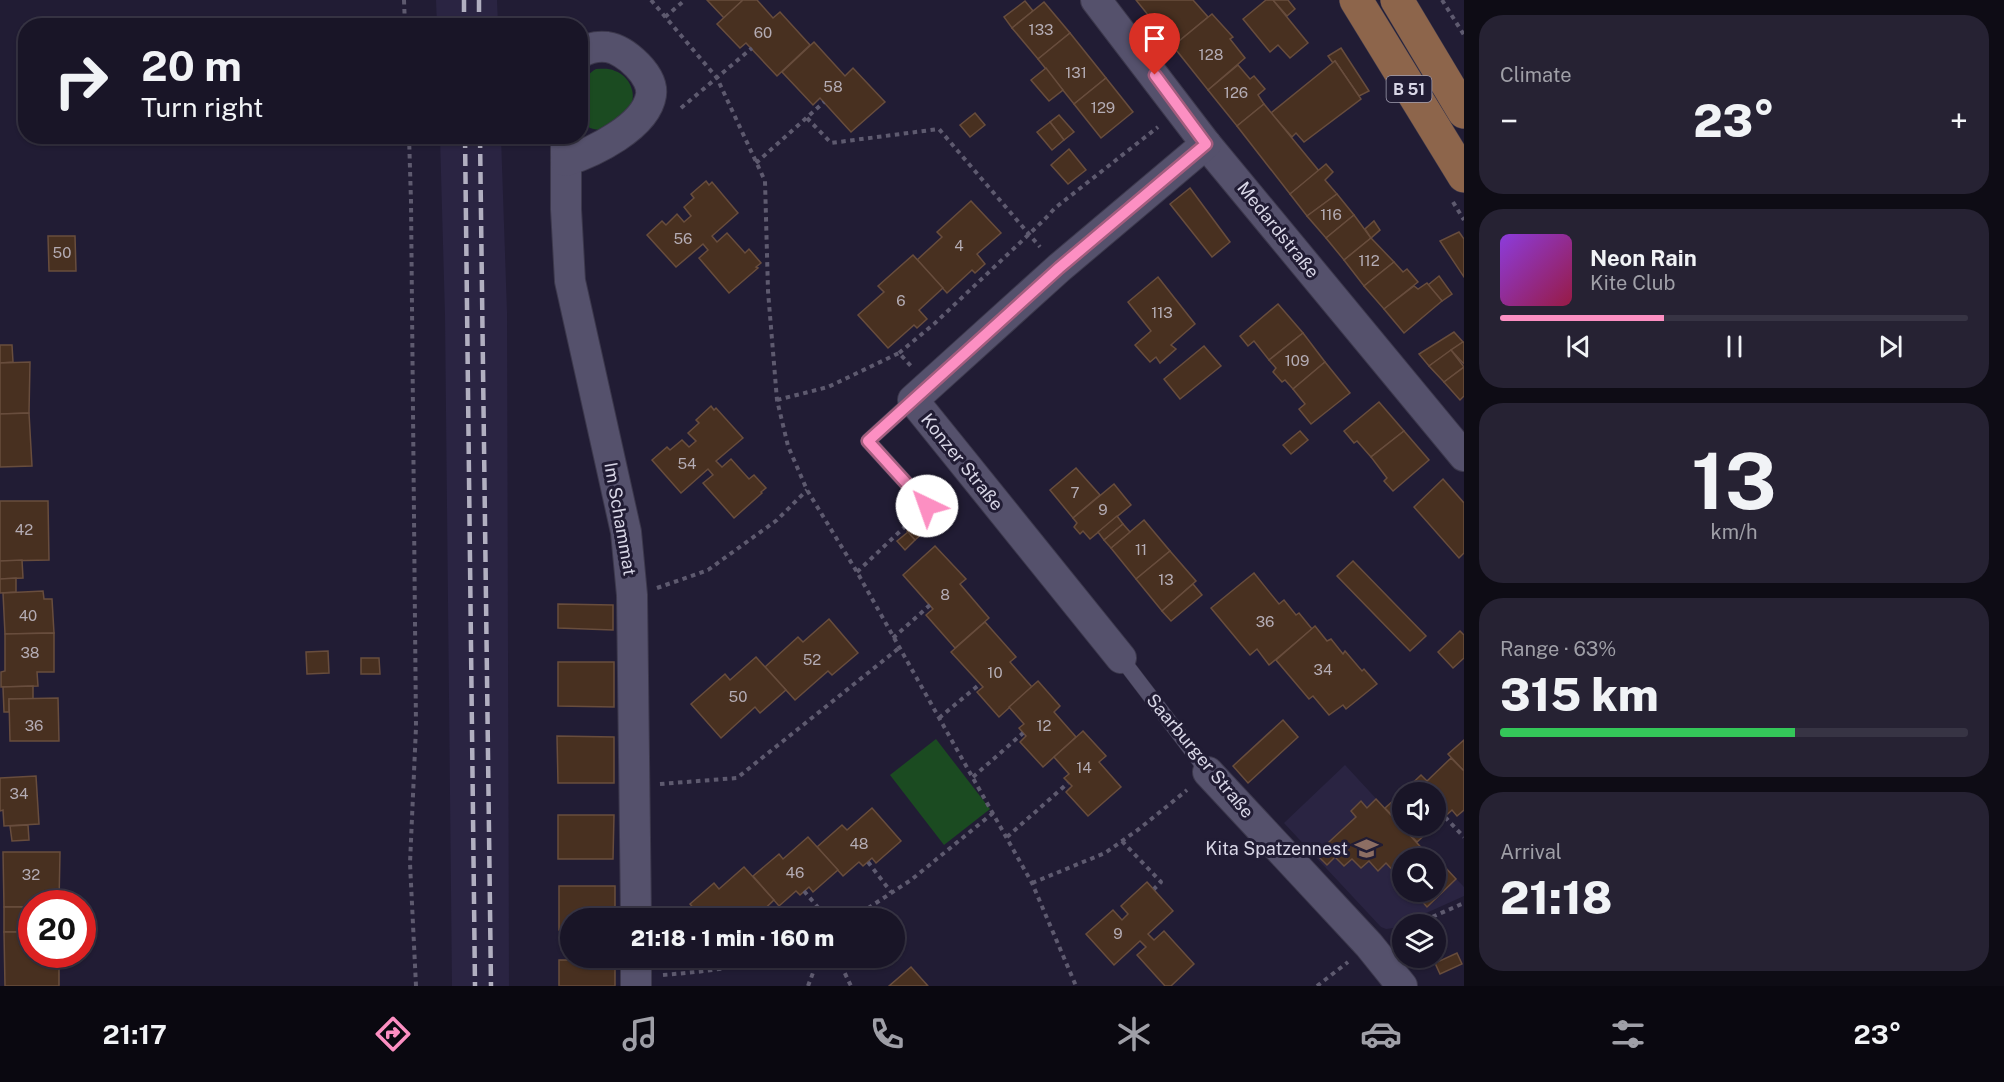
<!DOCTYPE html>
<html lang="en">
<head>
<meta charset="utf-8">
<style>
  body { margin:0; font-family:"Public Sans",sans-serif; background:#262233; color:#f1f3f6; height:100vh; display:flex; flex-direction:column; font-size:22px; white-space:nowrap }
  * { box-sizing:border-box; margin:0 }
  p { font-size:20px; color:#9f9fa7 }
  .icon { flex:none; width:33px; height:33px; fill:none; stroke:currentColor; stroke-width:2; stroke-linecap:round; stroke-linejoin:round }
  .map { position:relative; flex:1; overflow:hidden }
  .drawer { display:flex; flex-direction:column; gap:15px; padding:15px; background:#0e0c15; width:540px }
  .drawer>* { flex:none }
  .hud { position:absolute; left:18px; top:18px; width:570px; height:126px; border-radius:24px; box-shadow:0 2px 4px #0004,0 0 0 2px #373444; background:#191527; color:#f1f3f6; overflow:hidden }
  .fabs { position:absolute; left:1392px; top:782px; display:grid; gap:12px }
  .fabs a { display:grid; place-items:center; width:54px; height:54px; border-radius:50%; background:#191527; box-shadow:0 2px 4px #0004,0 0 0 2px #373444; font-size:30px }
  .speed { position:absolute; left:18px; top:890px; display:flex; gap:12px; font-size:30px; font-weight:700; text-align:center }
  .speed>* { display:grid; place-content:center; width:78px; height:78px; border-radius:50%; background:#191527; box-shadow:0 2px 4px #0004,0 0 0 2px #373444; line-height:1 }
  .speed .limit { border:9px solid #d22; background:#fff; color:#111 }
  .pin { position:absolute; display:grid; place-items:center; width:51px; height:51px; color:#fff; margin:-62px -26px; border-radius:50% 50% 50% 0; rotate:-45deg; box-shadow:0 0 6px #0007 }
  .pin .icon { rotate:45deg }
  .me { position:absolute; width:66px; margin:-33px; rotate:318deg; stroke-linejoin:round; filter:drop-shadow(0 0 4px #0008) }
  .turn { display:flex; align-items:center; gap:21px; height:126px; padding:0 24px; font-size:27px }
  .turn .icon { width:78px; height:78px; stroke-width:2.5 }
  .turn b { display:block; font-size:42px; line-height:51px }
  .big { font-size:45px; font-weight:800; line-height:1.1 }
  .drawer .widget { flex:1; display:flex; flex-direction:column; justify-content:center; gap:9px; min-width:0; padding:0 21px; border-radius:24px; background:#262233 }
  .drawer .dial { align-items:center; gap:0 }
  .dial b { font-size:78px; line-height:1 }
  .song { display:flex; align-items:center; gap:18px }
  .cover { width:72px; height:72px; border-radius:9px; background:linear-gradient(135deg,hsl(270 70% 55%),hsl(340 70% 35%)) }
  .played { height:6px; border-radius:3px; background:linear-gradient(90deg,#fc8fc2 35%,#373444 35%) }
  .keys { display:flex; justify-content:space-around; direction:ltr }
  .heat { display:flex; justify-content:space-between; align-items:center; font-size:33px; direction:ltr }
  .charge { height:9px; border-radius:4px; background:linear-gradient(90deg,#34c759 63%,#373444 0) }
  .trip { position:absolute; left:560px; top:908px; width:345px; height:60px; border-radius:30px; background:#191527; box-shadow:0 2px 4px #0004,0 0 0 2px #373444; font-weight:800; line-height:60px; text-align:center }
  .tabs { display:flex; height:96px; justify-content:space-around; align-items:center; background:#0a0810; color:#9f9fa7 }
  .tabs .icon { width:42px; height:42px }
  .tabs .selected { color:#fc8fc2 }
  .tabs b { font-size:27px; color:#f1f3f6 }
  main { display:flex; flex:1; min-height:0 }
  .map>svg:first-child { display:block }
</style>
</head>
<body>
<main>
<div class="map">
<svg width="1464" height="986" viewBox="0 0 1464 986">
  <rect width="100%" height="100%" fill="#211c34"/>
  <!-- built -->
  <g fill="#2a2442">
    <path d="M436,0H497L498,25H437Z"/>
    <path d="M440,137H501L507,312L509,986H452L445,315Z"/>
    <path d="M1345,765L1431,858H1402V891H1436V863L1440,867L1443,865L1464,887V896L1393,928L1386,929L1381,927L1284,823Z"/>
  </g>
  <!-- green -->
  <g fill="#1b4b21">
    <path d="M596,69C603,69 609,68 615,71C630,76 639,96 628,110C622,118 610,124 602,130C595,130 586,128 582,121C580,116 581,111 581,106C580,91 582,77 596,69Z"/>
    <path d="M936,739L990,809L944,845L890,775Z"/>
  </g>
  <!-- building -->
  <g fill="#483020" stroke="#684d3d" stroke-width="1.5">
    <path d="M707,0H743L724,18Z"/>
    <path d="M743,0H757L773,18L780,12L810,45L777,76L746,43L740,48L717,24Z"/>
    <path d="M1136,0H1193L1208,17L1173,46Z"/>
    <path d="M1266,0H1273L1308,43L1290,58L1278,45L1270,52L1243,19Z"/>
    <path d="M1273,0H1288L1295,9L1287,16Z"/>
    <path d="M1025,1L1033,11L1012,28L1004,17Z"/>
    <path d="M1044,2L1070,33L1038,59L1012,28Z"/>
    <path d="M1212,14L1233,37L1230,39L1245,58L1208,90L1173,46Z"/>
    <path d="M1070,33L1106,78L1074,104L1038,59Z"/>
    <path d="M814,42L845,76L853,68L885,102L851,132L820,98L813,105L782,72Z"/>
    <path d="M1341,48L1369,91L1359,96L1335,61L1333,63L1328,56Z"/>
    <path d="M1335,61L1361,99L1304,142L1296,133L1292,137L1271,113Z"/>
    <path d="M1238,65L1250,79L1254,76L1265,89L1258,95L1264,104L1237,126L1208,90Z"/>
    <path d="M1046,68L1063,90L1049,101L1031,80Z"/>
    <path d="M1106,78L1133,112L1101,138L1074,104Z"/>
    <path d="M1264,104L1319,171L1290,194L1237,126Z"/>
    <path d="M975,113L985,125L970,137L960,125Z"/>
    <path d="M1059,115L1074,132L1064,140L1050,122Z"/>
    <path d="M1050,122L1064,140L1052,150L1037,132Z"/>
    <path d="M1069,149L1086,170L1068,184L1051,165Z"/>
    <path d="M1326,164L1333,172L1325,180L1337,194L1307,216L1290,194Z"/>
    <path d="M706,181L709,185L712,182L738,213L712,236L717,242L727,233L745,253L749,249L761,263L756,267L758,268L729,293L699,258L708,250L703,244L676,267L647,235L662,221L666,225L677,214L684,222L691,216L684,207L694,198L691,194Z"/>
    <path d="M1190,188L1230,242L1212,257L1170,204Z"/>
    <path d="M1337,194L1354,215L1326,238L1307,216Z"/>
    <path d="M971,201L1001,233L977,254L985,264L975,273L972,270L947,293L917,260L942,237L937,232Z"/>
    <path d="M1354,215L1371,238L1344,260L1326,238Z"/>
    <path d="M1374,221L1380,230L1371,238L1365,229Z"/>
    <path d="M1459,232L1464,239V277L1440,241Z"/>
    <path d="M48,236H75L76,271H49Z"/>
    <path d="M1371,238L1394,262L1364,286L1344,260Z"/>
    <path d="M913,255L943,288L919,310L927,319L917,328L914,325L888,348L858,315L884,292L878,286Z"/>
    <path d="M1394,262L1403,272L1407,269L1418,282L1384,309L1364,286Z"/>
    <path d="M1439,276L1452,294L1442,301L1428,285Z"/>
    <path d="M1158,277L1195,324L1171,345L1176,349L1160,363L1156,357L1150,362L1135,345L1151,331L1128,302Z"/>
    <path d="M1427,283L1442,301L1404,333L1384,309L1414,286L1418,289Z"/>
    <path d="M1278,304L1303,333L1269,360L1254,341L1248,346L1240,336Z"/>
    <path d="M1454,332L1463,342L1429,366L1419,354Z"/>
    <path d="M1303,333L1325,362L1293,389L1285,380L1282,382L1273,372L1276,368L1269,360Z"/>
    <path d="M1463,342L1464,343V364L1451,350Z"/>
    <path d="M0,345H12L13,362L0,363Z"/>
    <path d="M1204,346L1221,366L1180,399L1164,379Z"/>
    <path d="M1451,350L1464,367L1444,382L1429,366Z"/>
    <path d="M30,362L29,413L0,414V363Z"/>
    <path d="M1325,362L1350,393L1311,424L1299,409L1305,404L1293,389Z"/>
    <path d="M1464,367V396L1460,400L1444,382Z"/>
    <path d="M1379,402L1404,431L1371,457L1357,441L1354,443L1344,431Z"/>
    <path d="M711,406L714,410L716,408L743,438L716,461L722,467L731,459L749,479L754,475L766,488L761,492L762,493L734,518L703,483L713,475L708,469L681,493L652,460L667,447L670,450L682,440L689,447L696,441L688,433L699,423L696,420Z"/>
    <path d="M29,413L32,466L0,467V414Z"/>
    <path d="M1300,431L1308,440L1291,454L1283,445Z"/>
    <path d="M1404,431L1429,460L1393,491L1384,481L1387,478L1371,457Z"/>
    <path d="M1076,468L1100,495L1073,518L1050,490Z"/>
    <path d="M1443,479L1464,503V553L1459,558L1414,507Z"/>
    <path d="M1114,484L1131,505L1090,539L1083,531L1080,534L1074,527L1077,523L1073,518Z"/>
    <path d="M0,501H48L49,560L0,561Z"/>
    <path d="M925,515L933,524L915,540L907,531Z"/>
    <path d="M1117,516L1123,524L1104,540L1098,532Z"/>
    <path d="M1144,520L1170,551L1136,579L1111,548Z"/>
    <path d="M1123,524L1130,532L1111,548L1104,540Z"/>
    <path d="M908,532L915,540L905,550L897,541Z"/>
    <path d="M935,546L966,579L960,584L989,618L955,648L926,615L933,609L903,575Z"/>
    <path d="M1170,551L1196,581L1162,611L1136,579Z"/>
    <path d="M22,560L23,578L0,579V561Z"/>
    <path d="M1353,561L1426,636L1410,651L1337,576Z"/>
    <path d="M1254,573L1279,604L1284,600L1296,615L1299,613L1312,629L1269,665L1257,649L1250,655L1211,608Z"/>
    <path d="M16,578V592L0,593V579Z"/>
    <path d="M1193,584L1202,595L1171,621L1162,611Z"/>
    <path d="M43,591L44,599H52L54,633L5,634L3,593Z"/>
    <path d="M558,604L613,605V630L558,628Z"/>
    <path d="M829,619L858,653L832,675L828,671L795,700L765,667L798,637L803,642Z"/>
    <path d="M985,622L1016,657L1010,662L1032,687L999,717L977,692L983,687L951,652Z"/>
    <path d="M1315,626L1327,641L1331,639L1343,654L1345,651L1362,671L1364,669L1377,684L1346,709L1343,705L1329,715L1313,696L1309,699L1276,660Z"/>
    <path d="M1460,631L1464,635V658L1453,668L1438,652Z"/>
    <path d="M54,633V672H37L38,686L1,687V672L5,671V634Z"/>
    <path d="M328,651L329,673L307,674L306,652Z"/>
    <path d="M756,657L786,690L760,713L755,707L721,738L691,704L725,674L730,680Z"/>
    <path d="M361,658H379L380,674H361Z"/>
    <path d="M558,662H614V707L558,706Z"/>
    <path d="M1038,681L1060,706L1054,712L1076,737L1043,767L1020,742L1026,736L1019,728L1024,724L1009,707Z"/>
    <path d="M33,686V699H9V712H4L3,687Z"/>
    <path d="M58,698L59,741H10L9,699Z"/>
    <path d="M1283,720L1298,737L1248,783L1233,766Z"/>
    <path d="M1083,731L1106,756L1099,762L1121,787L1088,816L1066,792L1072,786L1064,778L1069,774L1054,757Z"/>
    <path d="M557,736L614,737V783H558Z"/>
    <path d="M1464,740V771L1448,754Z"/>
    <path d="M1451,758L1464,771V810L1457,816L1452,810L1417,842L1385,808L1402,793V825H1436V792H1403L1421,775L1427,781Z"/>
    <path d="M36,776L39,824L4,826L3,810L0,811V778Z"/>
    <path d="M1376,799L1431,858H1402V880L1386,863L1378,871L1369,861L1361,868L1352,859L1344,866L1335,857L1327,865L1316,854L1356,817L1351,811L1361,801L1367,808Z"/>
    <path d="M872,808L901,841L876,863L872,858L863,866L859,862L843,876L817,847L842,825L847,830Z"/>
    <path d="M558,815H614L613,859H558Z"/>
    <path d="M28,825L29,840L12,841L10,826Z"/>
    <path d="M808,837L838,870L813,892L809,887L800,895L796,891L779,906L753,876L779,854L783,859Z"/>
    <path d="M3,852H60L59,903H32V907H4Z"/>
    <path d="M1436,863L1440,867L1443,865L1456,879L1427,907L1413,891H1436Z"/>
    <path d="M744,867L774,900L755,918H702L690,904L714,883L719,889Z"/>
    <path d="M1147,882L1173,911L1148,934L1154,940L1164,931L1194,964L1171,986H1165L1137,955L1146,947L1140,941L1114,965L1086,934L1113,910L1122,920L1128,914L1121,906Z"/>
    <path d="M559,886H615V918H570V930H559Z"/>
    <rect x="4" y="907" width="28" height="25"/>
    <path d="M4,932H32V954H59V986H5Z"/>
    <path d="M1457,953L1462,964L1440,974L1435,963Z"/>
    <rect x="559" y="960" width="56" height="26"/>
    <path d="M911,967L928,986H889Z"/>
  </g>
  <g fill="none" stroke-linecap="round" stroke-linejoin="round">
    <defs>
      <g id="service">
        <path d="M913,400L868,441L927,506"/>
        <path d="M1121,658L1208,772"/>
      </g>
      <g id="minor">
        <path d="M1096,0L1206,144L1464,456"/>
        <path d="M566,136V209L570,281L626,532L632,595L636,918"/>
        <path d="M566,161C593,152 646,127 651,95C654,76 626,50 607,47C598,46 588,48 580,53"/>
        <path d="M1121,658L913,400L1059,268L1206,144"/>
        <path d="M1208,772L1369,945L1402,986"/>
        <path d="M636,986V957"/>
      </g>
      <g id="primary">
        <path d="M1356,0L1464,176"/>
        <path d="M1397,0L1464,112"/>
      </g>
    </defs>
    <!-- service casing -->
    <use href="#service" stroke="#3c384c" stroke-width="16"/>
    <!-- minor casing -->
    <use href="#minor" stroke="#3c384c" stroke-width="32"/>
    <!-- primary casing -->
    <use href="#primary" stroke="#3c384c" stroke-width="34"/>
    <!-- path -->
    <g stroke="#5e5a6f" stroke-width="4" stroke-dasharray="4.5 4.5" stroke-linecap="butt">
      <path d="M404,0L405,26"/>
      <path d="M651,0L717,78L765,181L768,291L777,400L788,446L807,490L857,572L1032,883L1076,986"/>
      <path d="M1442,0L1464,35"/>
      <path d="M665,17L685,0"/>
      <path d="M681,108L752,48"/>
      <path d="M807,118L831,143L939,129L1040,247"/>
      <path d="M409,136L411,201L416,727L410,863L416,986"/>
      <path d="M756,163L824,102"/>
      <path d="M1453,202L1464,220"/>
      <path d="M899,353L934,324L1044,220L1055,208L1158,127"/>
      <path d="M777,400L828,387L899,353L911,366"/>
      <path d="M857,572L913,519"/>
      <path d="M657,588L708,570L777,520L807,490"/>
      <path d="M893,638L930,605"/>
      <path d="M939,718L980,684"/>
      <path d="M973,777L1023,733"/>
      <path d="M660,784L737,778L899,648"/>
      <path d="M1445,817L1464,837"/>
      <path d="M1007,837L1068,783"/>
      <path d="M1122,841L1161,882L1154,889"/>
      <path d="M868,862L891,892"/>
      <path d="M1032,883L1105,853L1139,829L1187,790"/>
      <path d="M804,891L827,918"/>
      <path d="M853,918L911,880L993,813"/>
      <path d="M1416,924L1464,903"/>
      <path d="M837,957L851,986"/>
      <path d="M663,975C698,972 736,969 768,957"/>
      <path d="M808,986L819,957"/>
      <path d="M1317,986L1348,962"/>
    </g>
    <!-- service -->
    <use href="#service" stroke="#55516c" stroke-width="15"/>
    <!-- minor -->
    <use href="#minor" stroke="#55516c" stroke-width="30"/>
    <!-- primary -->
    <use href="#primary" stroke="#8d654b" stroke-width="33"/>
    <!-- rail -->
    <g stroke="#b1afc0" stroke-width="4.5" stroke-dasharray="12 6" stroke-linecap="butt">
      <path d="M464,0V26"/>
      <path d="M479,0V26"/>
      <path d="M465,136L475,986"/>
      <path d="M480,136L491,986"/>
    </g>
  </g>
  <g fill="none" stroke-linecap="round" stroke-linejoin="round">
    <defs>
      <path id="route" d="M927,506L868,441L1059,268L1206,144L1155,75"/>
    </defs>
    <!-- route casing -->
    <use href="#route" stroke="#a45d7e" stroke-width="15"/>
    <!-- route -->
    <use href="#route" stroke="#fc8fc2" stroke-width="10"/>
  </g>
  <!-- icons -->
  <defs>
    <symbol id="school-bare" viewBox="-9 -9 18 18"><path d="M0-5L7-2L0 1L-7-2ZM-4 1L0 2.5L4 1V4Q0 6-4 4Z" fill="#8d6e63" stroke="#211c34" stroke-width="2.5" paint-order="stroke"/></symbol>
  </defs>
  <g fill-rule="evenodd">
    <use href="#school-bare" x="1350" y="832" width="33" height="33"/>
  </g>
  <g text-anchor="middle" stroke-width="6" stroke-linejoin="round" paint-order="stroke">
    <!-- number labels -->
    <g font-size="15" fill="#b4acb4">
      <text x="1041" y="35">133</text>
      <text x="763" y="38">60</text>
      <text x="1211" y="60">128</text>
      <text x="1076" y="78">131</text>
      <text x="833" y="92">58</text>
      <text x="1236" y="98">126</text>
      <text x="1103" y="113">129</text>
      <text x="1331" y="220">116</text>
      <text x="683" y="244">56</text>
      <text x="959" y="251">4</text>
      <text x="62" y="258">50</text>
      <text x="1369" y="266">112</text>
      <text x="901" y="306">6</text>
      <text x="1162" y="318">113</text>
      <text x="1297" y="366">109</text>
      <text x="687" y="469">54</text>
      <text x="1075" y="498">7</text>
      <text x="1103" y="515">9</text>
      <text x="24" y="535">42</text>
      <text x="1141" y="555">11</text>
      <text x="1166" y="585">13</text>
      <text x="945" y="600">8</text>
      <text x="28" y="621">40</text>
      <text x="1265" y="627">36</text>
      <text x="30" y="658">38</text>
      <text x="812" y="665">52</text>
      <text x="1323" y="675">34</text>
      <text x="995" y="678">10</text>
      <text x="738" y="702">50</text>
      <text x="34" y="731">36</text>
      <text x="1044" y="731">12</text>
      <text x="1084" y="773">14</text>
      <text x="19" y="799">34</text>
      <text x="859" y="849">48</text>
      <text x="795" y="878">46</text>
      <text x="31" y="880">32</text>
      <text x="1118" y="939">9</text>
    </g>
    <!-- shield labels -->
    <rect fill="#211c34" stroke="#a19eb1" stroke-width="1.5" x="1386.5" y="76" width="45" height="26" rx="4.5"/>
    <g font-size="16" font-weight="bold" fill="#d8d6e6">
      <text x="1409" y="95">B 51</text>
    </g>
    <!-- street labels -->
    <g font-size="18" fill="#d8d6e6" stroke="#211c34">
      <text transform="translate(1278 230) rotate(51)" y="6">Medardstraße</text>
      <text transform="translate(962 462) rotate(51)" y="6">Konzer Straße</text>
      <text transform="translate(620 519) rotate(80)" y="6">Im Schammat</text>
      <text transform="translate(1200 756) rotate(50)" y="6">Saarburger Straße</text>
    </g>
    <!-- poi labels -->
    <g font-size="18" fill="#d8d6e6" stroke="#211c34" text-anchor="end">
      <text x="1348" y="855">Kita Spatzennest</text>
    </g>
  </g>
</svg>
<div class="fabs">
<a><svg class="icon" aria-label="sound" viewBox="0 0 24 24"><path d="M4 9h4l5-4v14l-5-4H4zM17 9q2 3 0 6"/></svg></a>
<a><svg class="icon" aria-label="search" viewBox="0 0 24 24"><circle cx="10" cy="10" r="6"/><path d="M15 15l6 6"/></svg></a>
<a><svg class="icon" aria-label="layers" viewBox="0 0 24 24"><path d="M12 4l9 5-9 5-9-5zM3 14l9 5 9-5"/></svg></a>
</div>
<div class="speed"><div class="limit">20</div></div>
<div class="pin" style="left:1155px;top:75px;background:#d93025"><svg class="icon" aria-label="arrive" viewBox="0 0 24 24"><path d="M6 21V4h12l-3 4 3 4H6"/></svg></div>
<svg class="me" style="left:927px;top:506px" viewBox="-20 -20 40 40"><circle r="19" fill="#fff"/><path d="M0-13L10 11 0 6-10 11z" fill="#fc8fc2"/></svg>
<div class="trip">21:18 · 1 min · 160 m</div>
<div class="hud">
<div class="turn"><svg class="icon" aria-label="right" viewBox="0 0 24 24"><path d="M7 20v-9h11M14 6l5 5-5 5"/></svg><div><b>20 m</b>Turn right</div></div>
</div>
</div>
<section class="drawer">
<div class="widget"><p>Climate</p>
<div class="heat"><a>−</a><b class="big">23°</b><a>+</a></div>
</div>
<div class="widget">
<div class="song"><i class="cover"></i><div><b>Neon Rain</b><p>Kite Club</p></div></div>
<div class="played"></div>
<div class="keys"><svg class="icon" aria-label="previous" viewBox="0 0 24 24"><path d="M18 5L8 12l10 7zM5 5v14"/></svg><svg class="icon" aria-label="pause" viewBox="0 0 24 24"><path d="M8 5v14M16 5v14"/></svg><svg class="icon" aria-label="next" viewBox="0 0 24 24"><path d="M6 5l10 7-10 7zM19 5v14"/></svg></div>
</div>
<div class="widget dial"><b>13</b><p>km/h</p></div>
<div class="widget"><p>Range · 63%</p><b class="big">315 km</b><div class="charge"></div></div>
<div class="widget"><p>Arrival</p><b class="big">21:18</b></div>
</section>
</main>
<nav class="tabs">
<b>21:17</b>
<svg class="icon selected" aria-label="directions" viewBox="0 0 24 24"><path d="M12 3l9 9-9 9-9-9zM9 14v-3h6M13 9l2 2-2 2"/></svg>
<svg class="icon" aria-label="music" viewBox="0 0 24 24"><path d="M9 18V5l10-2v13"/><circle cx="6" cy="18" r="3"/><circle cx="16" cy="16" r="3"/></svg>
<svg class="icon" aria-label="phone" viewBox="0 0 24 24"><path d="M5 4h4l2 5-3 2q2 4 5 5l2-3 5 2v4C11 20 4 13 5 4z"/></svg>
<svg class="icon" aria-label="climate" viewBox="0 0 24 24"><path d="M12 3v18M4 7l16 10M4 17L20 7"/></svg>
<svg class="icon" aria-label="car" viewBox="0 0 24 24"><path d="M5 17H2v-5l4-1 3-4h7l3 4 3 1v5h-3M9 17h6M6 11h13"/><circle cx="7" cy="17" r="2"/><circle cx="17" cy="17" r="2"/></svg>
<svg class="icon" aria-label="filters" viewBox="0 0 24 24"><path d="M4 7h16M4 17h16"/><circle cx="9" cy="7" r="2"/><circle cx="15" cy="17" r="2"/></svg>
<b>23°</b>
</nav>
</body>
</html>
